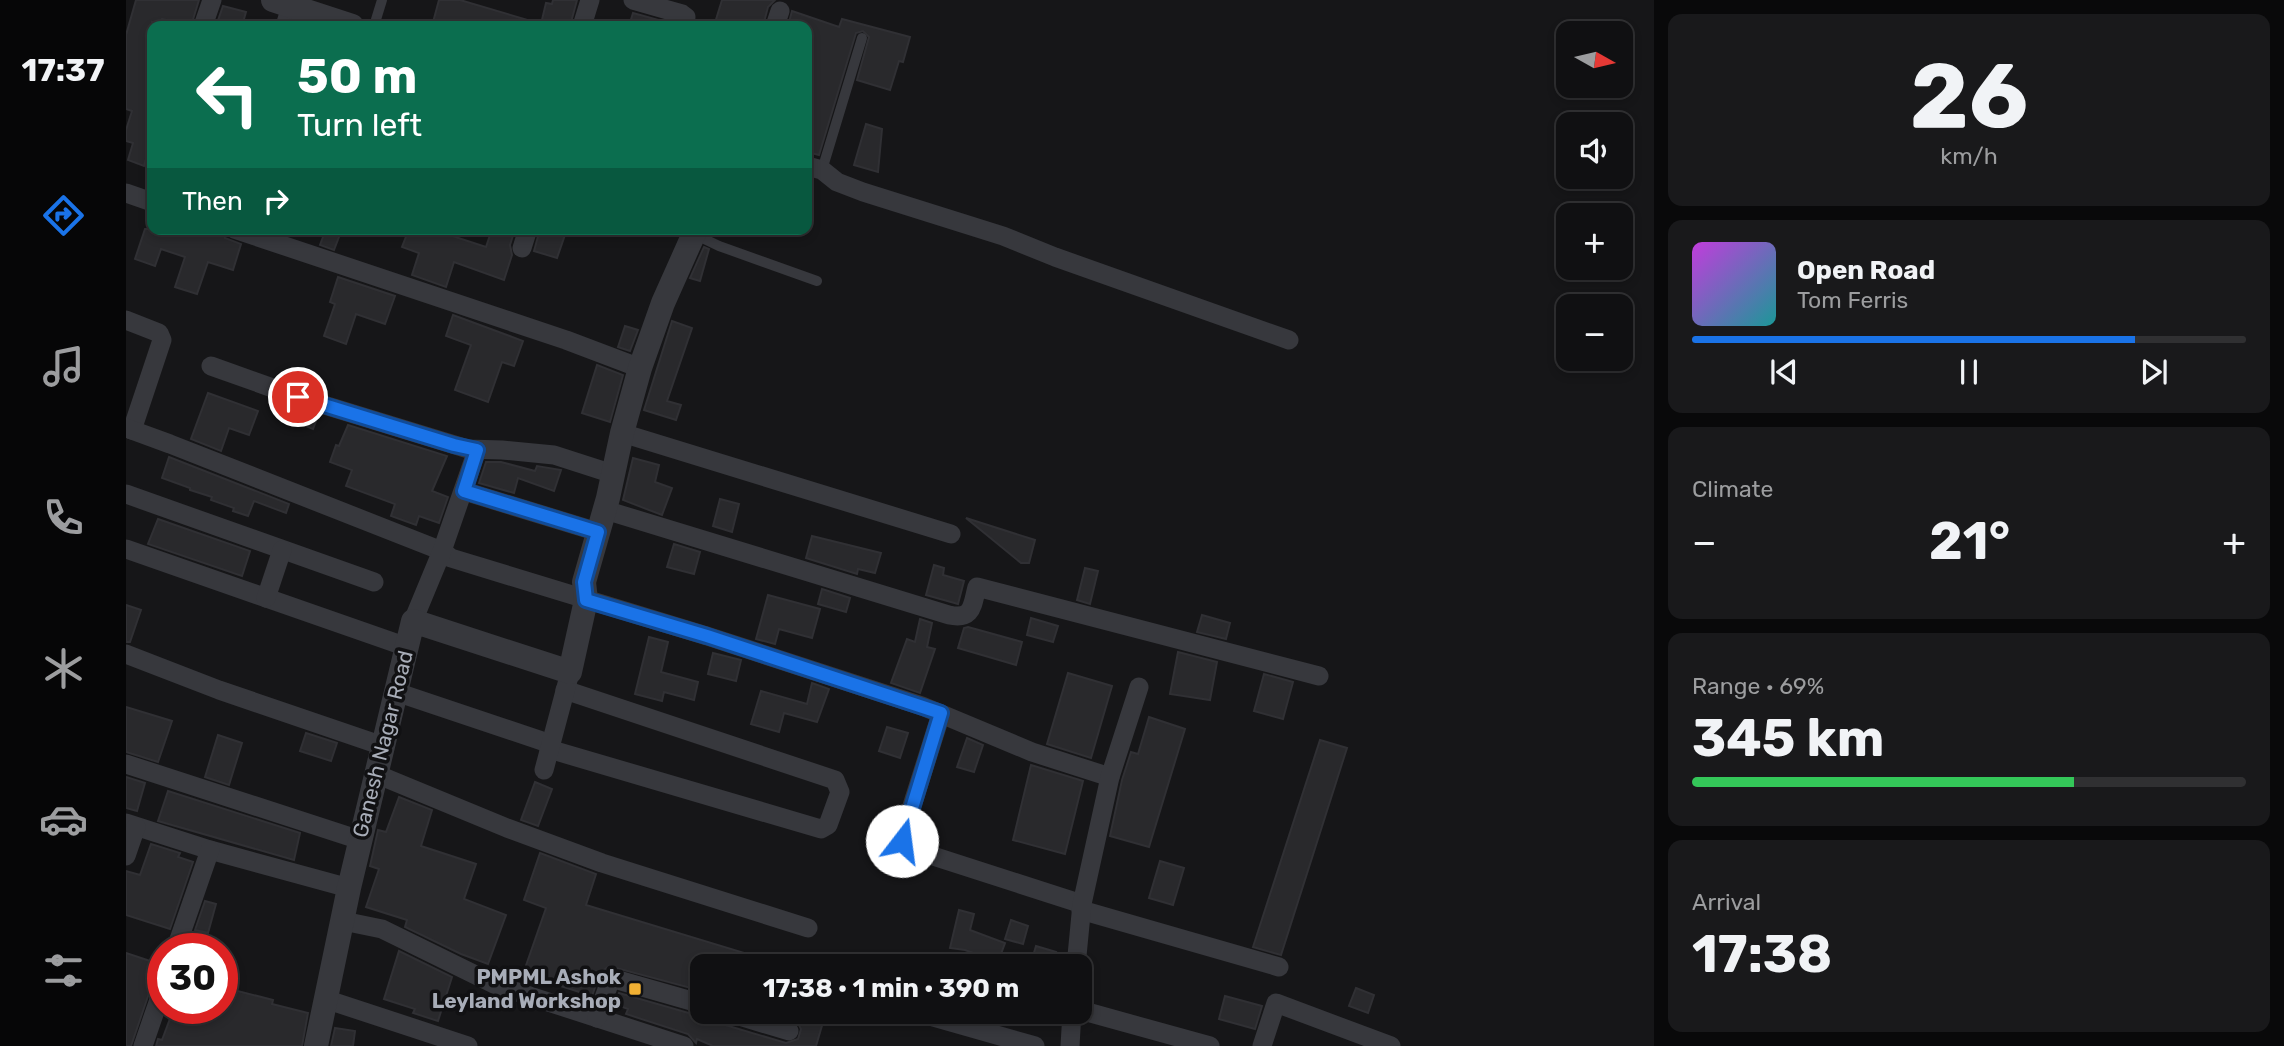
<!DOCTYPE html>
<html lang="en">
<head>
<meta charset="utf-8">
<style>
  body { margin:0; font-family:Rubik,sans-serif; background:#19191b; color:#f1f3f6; height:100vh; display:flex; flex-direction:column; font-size:26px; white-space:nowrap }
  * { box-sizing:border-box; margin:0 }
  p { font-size:23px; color:#9c9d9f }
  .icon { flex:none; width:38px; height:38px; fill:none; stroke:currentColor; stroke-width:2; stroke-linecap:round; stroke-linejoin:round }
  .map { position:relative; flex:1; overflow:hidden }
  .drawer { display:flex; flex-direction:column; gap:14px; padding:14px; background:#09090a; width:630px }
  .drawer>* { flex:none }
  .guide { position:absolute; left:21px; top:21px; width:665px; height:214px; border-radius:14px; box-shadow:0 4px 10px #0003,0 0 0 2px #303032; background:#0b6e4f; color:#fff; overflow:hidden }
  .needle { width:46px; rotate:98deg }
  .tools { position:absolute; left:1430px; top:21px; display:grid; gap:14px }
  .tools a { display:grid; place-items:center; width:77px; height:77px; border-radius:14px; background:#101012; box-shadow:0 4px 10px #0003,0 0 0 2px #303032; font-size:35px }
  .speed { position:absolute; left:21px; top:933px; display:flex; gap:14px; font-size:35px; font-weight:700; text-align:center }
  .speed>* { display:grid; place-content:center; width:91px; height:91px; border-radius:50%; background:#101012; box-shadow:0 4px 10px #0003,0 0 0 2px #303032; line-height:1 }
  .speed .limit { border:10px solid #d22; background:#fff; color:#111 }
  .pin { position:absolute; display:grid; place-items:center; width:60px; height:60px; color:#fff; margin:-30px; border:4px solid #fff; border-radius:50%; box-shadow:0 2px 7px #0007 }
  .me { position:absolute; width:77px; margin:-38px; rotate:15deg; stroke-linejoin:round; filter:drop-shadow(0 0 5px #0008) }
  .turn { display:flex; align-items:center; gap:24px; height:147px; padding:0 35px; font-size:32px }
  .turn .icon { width:91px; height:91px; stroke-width:2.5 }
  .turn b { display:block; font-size:49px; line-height:60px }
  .then { display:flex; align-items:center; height:66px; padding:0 35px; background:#0003; gap:14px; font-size:26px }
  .big { font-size:52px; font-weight:700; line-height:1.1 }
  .drawer .card { flex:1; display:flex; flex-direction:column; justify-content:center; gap:10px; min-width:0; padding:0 24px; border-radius:14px; background:#19191b }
  .drawer .dial { align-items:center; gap:0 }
  .dial b { font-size:91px; line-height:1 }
  .song { display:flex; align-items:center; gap:21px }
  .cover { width:84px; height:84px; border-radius:10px; background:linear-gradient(135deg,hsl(290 70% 55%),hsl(180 70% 35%)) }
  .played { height:7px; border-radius:4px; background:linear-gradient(90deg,#1a73e8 80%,#303032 80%) }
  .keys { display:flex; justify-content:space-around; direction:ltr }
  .heat { display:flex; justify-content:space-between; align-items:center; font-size:38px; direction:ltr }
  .charge { height:10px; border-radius:5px; background:linear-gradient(90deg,#34c759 69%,#303032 0) }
  .trip { position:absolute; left:564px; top:954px; width:402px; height:70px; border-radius:14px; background:#101012; box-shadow:0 4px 10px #0003,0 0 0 2px #303032; font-weight:700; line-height:70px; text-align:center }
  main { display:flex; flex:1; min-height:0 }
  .tab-bar { display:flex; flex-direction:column; width:126px; justify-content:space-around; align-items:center; background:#060607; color:#9c9d9f }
  .tab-bar .icon { width:49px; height:49px }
  .tab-bar .selected { color:#1a73e8 }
  .tab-bar b { font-size:32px; color:#f1f3f6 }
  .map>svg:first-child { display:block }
</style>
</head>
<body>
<main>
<nav class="tab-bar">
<b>17:37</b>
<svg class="icon selected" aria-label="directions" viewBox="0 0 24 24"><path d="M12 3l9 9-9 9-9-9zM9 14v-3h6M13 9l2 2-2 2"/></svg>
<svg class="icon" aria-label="music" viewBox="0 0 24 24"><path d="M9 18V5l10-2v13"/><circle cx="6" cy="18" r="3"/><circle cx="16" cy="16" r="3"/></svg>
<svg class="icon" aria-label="phone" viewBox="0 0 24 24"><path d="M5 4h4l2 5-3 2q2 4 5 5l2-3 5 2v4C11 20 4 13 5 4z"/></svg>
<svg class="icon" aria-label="climate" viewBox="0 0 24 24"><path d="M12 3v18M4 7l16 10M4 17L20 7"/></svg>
<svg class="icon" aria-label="car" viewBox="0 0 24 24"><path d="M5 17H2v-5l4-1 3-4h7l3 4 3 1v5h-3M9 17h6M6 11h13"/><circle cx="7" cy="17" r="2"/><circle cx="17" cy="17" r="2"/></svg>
<svg class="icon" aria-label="filters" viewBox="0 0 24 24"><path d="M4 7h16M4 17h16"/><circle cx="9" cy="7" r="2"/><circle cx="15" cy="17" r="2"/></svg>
</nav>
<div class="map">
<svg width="1528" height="1046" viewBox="0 0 1528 1046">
  <rect width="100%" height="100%" fill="#161618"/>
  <!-- building -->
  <g fill="#29292c" stroke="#303034" stroke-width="2">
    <path d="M10,0H73L65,26L36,19L35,25L26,22V149L23,148L18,166L2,160L7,143L0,141V130L6,111L0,109V35Z"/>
    <path d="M313,0H334L415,24L420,3L426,4L427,0H451L444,26H306Z"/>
    <path d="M596,0H649L642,7L637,26H588Z"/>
    <path d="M97,6L120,12L116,26H90Z"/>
    <path d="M666,11L713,27L716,19L784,37L777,62L773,61L764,90L731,80L743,37L737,31L730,33L693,155L681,152V26H662Z"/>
    <path d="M507,13L547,24V26H503Z"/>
    <path d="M740,124L756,129L752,172L728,165Z"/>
    <path d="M19,229H58L69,233L70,229H96L99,238L115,244L107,270L82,262L71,294L49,287L59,257L35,249L29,266L9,259Z"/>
    <path d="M200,229H216L208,250L194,245Z"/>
    <path d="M283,229H305L360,247L366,229H389L384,245L386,255L378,280L328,262L320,287L286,275L293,253L276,247Z"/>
    <path d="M414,229H441L431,258L408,251Z"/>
    <path d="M578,247L583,249L574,281L564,278Z"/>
    <path d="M212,277L269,296L259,324L230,314L220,344L198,336L209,304L204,302Z"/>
    <path d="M327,315L397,341L388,366L376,362L362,402L329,390L345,345L320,336Z"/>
    <path d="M546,321L566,328L541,401L555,405L550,420L518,410Z"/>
    <path d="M499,326L512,330L504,351L492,347Z"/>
    <path d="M471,365L497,375L484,422L456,413Z"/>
    <path d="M82,393L132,411L123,435L103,428L95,451L65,439Z"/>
    <path d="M167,408L192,416L187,429L162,419Z"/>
    <path d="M222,425L321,456L306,491L322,497L313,523L293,516L290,525L265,516L269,504L220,486L226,470L204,462L210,445L213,446Z"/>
    <path d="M43,457L163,504L160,513L128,501L122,516L107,511L108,508L85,500L86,497L64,490V488L36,478Z"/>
    <path d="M507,458L533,465L529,482L546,488L536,515L497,500Z"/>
    <path d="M360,462H375L409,471L411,466L435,470L428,491L392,478L388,493L353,483Z"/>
    <path d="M594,499L613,504L606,532L587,526Z"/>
    <path d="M840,518L909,540L903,563H895Z"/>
    <path d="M32,519L124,551L116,576L22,544Z"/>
    <path d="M686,536L755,553L749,573L732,569L731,574L680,558Z"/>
    <path d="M548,544L574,552L568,574L541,567Z"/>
    <path d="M808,565L818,568L817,575L838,581L832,604L800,595Z"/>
    <path d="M959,568L972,571L964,604L951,600Z"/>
    <path d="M696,589L724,598L720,612L692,604Z"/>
    <path d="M642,595L694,609L686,638L653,629L649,644L630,639Z"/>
    <path d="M0,605L15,610L4,642H0Z"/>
    <path d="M1076,615L1104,623L1100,639L1071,632Z"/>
    <path d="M905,618L932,626L927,642L901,635Z"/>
    <path d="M794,619L806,623L801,647L809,649L794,693L765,683L781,639L789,642Z"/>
    <path d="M842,627L896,642L890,665L832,648L838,628Z"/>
    <path d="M523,637L542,642L535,672L572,682L568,700L538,692L536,701L509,694Z"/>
    <path d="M1052,652L1091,662L1084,700L1044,694Z"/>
    <path d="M587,653L615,660L610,681L582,674Z"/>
    <path d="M942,673L986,686L965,758L921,744Z"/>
    <path d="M1138,674L1167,682L1157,719L1128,711Z"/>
    <path d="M686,683L703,689L691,722L658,713L653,732L625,724L635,691L681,704Z"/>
    <path d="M0,707L46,721L32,762L0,752Z"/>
    <path d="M1023,717L1059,729L1023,847L984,836L996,780L1005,752L1012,754Z"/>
    <path d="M761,727L782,733L774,758L753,751Z"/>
    <path d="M180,733L211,743L205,761L174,751Z"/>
    <path d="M92,735L116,743L103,785L79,777Z"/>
    <path d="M841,738L857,745L848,772L831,767Z"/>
    <path d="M1194,740L1221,748L1155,955L1127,947Z"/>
    <path d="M905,765L957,781L939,854L887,840Z"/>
    <path d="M0,777L19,783L11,811L0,808Z"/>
    <path d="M409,782L426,789L412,826L395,820Z"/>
    <path d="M42,791L174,833L168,860L32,821Z"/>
    <path d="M273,797L306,810L295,846L350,864L338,899L380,915L362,964L335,954L279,927L281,920L240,907L253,869L244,866L252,830L260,832Z"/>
    <path d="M25,844L54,853L52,857L67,862L44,929L0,915V871L14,875Z"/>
    <path d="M414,853L470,874L460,905L651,963V966H576V991L483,966L474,973L466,996L397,974L420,908L398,900Z"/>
    <path d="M1034,861L1058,868L1047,905L1023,898Z"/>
    <path d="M79,901L90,904L82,933L69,930Z"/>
    <path d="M833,910L848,914L844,930L879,943L872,962L839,950L824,948Z"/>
    <path d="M885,920L902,926L897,944L879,939Z"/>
    <path d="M910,946L930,952L925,966H904Z"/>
    <path d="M273,951L326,977L312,1021L287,1013L289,1009L258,999Z"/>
    <path d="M0,953L33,964L5,1046H0Z"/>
    <path d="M96,987L147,1000L146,1004L182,1013L176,1046H30L32,1039L36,1040L48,1008H96Z"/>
    <path d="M1230,988L1248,995L1242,1013L1223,1006Z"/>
    <path d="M493,993L573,1016L588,1012L591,1020L596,1024L660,1043L672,1039L675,1029L672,1023L641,1012H700L690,1046H587L571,1039L570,1043L562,1034L500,1014L502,1009L489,1004Z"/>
    <path d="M1099,996L1136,1006L1129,1029L1093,1019Z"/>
    <path d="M209,1028L229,1031L227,1046H205Z"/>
  </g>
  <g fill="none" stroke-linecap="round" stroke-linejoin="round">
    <!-- service -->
    <g stroke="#37383d" stroke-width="10">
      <path d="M248,26L256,0"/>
      <path d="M696,170L736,38"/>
      <path d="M568,234L593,246L691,281"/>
    </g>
    <!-- minor -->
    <g stroke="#37383d" stroke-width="19">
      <path d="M507,0L556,14L560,17L559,26"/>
      <path d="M77,26L86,0"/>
      <path d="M159,26L167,0"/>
      <path d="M456,26L464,0"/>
      <path d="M649,26L654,11"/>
      <path d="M681,166L696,170L711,182L737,192L877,236L929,257L1163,340"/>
      <path d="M0,193L26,202"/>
      <path d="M108,229L440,340L514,368"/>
      <path d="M396,248L402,229"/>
      <path d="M0,320L33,333L36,340L6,430"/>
      <path d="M85,366L172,397L342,449L376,450L428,455L487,474"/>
      <path d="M0,428L44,444L316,551L325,558L581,636L796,706L906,752L984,777"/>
      <path d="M496,433L825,534"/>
      <path d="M338,491L472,532"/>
      <path d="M0,494L248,582"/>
      <path d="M479,510L823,615C847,620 846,606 851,587L1193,676"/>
      <path d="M0,549L281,647"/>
      <path d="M140,598L156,550"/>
      <path d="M287,621L316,551L351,450"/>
      <path d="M0,654L93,690L257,746"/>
      <path d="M270,692L425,744"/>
      <path d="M815,714L778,831L776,841L779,847L956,904"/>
      <path d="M423,749L695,829L702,825L714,792L709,780L439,690"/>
      <path d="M0,764L234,840"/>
      <path d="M418,770L442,680"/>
      <path d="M250,774L381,828L476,863L682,928"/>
      <path d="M0,823L84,850L223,888"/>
      <path d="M0,856L10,827"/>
      <path d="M955,910L1153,967"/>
      <path d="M217,921L256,929L370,985L558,1046"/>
      <path d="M50,948L84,850"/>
      <path d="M950,966L956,904L984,777L1013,687"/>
      <path d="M199,999L342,1046"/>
      <path d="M954,1010L1084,1046"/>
      <path d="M600,1012L663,1031"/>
      <path d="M790,1012L909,1046"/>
      <path d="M471,1018L485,978L576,1004"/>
      <path d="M17,1046L37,988"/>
      <path d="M944,1046L946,1012"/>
      <path d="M1136,1046L1150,1003L1265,1046"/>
    </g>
    <!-- tertiary -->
    <g stroke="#37383d" stroke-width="24">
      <path d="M147,0L226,26"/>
      <path d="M190,1046L223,888L287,621L444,672L460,600L458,582L482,498L496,433L514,368L537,303L570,229"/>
    </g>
  </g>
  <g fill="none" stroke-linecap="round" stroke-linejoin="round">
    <defs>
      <path id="route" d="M172,397L328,445L351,450L338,491L472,532L458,582L460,600L581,636L815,713L776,841"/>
    </defs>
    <!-- route casing -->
    <use href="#route" stroke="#114b97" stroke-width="18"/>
    <!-- route -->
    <use href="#route" stroke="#1a73e8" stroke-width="12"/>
  </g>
  <!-- markers -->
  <rect fill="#f2b134" stroke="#111113" stroke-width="2.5" x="502" y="982" width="14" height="14" rx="3.5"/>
  <g text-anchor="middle" stroke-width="7" stroke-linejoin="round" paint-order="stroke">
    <!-- street labels -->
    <g font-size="21" fill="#a8adb8" stroke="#111113">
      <text transform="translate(257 744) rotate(-76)" y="7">Ganesh Nagar Road</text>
    </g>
    <!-- poi labels -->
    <g font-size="21" font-weight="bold" fill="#a8adb8" stroke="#111113" text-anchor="end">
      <text x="495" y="984">PMPML Ashok<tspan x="495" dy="24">Leyland Workshop</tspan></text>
    </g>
  </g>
</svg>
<div class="tools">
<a><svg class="needle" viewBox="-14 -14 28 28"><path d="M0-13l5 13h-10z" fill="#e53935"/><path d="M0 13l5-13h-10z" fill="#9c9d9f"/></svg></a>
<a><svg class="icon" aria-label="sound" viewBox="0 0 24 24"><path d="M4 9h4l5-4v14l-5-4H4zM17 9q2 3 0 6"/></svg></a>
<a>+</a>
<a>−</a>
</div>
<div class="speed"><div class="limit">30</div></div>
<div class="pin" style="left:172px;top:397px;background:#d93025"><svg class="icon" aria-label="arrive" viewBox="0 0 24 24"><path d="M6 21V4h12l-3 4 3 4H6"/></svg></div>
<svg class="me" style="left:776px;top:841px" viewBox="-20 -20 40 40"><circle r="19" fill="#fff"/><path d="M0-13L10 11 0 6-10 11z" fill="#1a73e8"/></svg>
<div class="trip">17:38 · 1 min · 390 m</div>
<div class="guide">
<div class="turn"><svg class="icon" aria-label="left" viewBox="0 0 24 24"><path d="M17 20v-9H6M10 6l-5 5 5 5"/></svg><div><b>50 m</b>Turn left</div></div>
<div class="then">Then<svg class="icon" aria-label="right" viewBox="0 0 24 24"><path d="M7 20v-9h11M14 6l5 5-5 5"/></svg></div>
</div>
</div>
<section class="drawer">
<div class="card dial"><b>26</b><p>km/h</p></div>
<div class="card">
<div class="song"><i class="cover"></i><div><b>Open Road</b><p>Tom Ferris</p></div></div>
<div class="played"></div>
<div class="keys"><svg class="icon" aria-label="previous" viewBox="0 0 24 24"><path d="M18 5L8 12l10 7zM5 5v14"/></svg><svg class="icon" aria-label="pause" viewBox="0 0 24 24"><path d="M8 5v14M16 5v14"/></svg><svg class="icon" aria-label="next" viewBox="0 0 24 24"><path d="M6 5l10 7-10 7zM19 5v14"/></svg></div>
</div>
<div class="card"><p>Climate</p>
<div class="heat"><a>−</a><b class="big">21°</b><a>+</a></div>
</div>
<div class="card"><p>Range · 69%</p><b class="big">345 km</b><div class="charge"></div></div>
<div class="card"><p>Arrival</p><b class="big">17:38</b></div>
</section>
</main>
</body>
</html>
